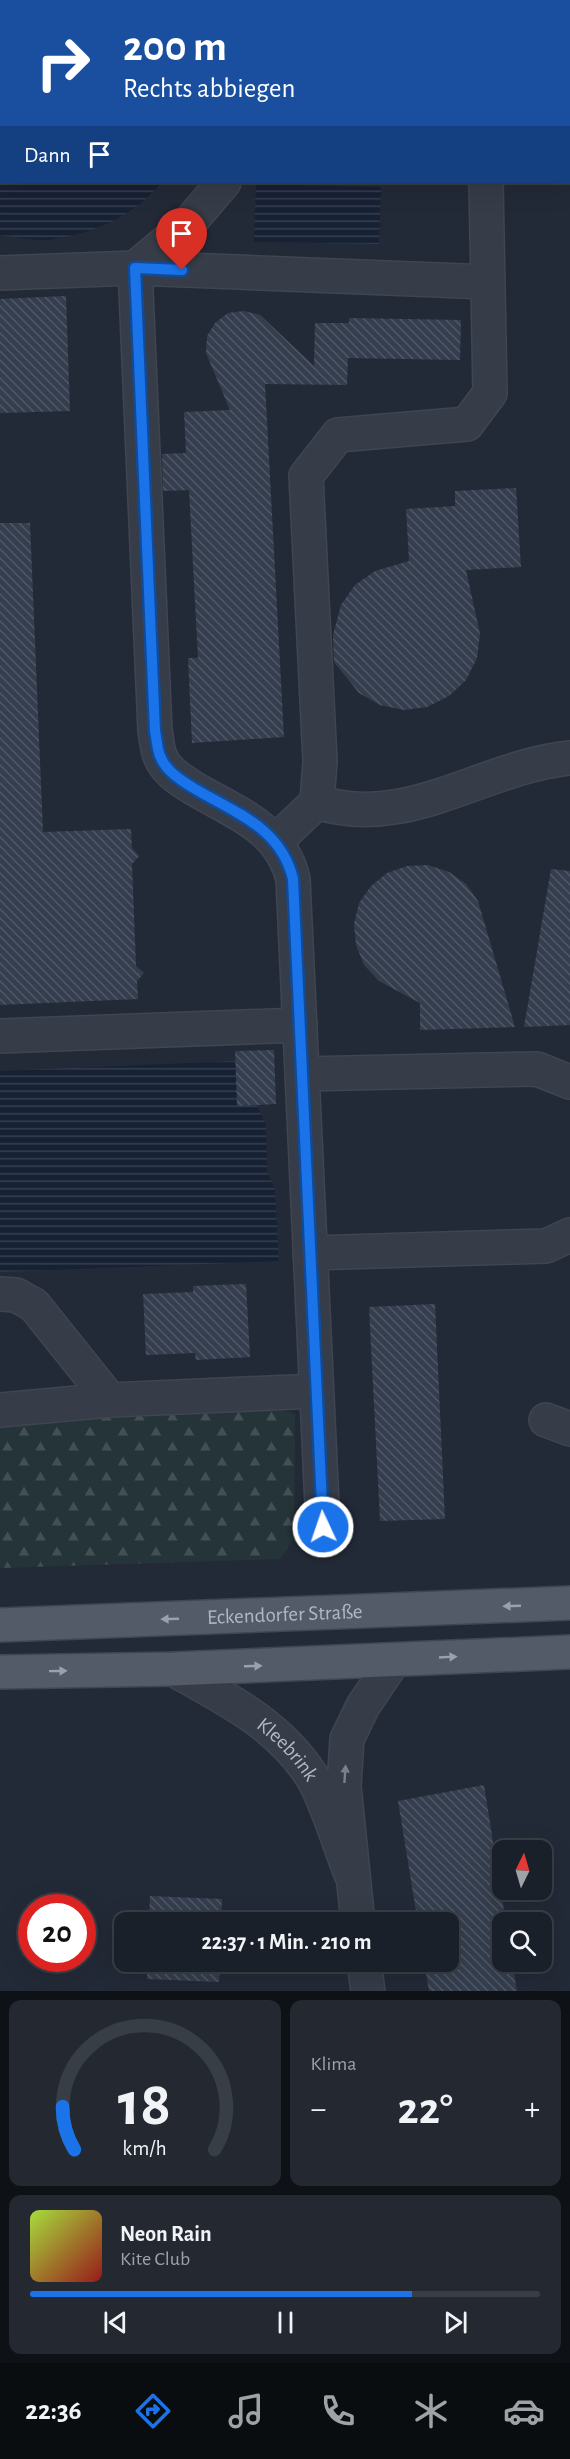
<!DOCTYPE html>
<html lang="de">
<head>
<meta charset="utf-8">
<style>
  body { margin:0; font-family:"Alegreya Sans",sans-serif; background:#232831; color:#f1f3f6; height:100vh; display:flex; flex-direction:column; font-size:22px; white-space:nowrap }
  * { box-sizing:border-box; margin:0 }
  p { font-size:20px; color:#9fa3a8 }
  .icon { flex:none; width:33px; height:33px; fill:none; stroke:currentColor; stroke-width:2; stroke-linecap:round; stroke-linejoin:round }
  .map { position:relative; height:1991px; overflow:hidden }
  .panel { display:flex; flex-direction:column; gap:9px; padding:9px; background:#0e1217; flex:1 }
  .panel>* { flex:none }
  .hud { position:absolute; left:0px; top:0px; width:570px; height:183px; box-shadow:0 6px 24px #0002,0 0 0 2px #383e46; background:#1a4fa0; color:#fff; overflow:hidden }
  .needle { width:39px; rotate:5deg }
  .fabs { position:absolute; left:492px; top:1840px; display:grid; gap:12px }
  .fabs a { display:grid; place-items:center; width:60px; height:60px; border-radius:12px; background:#1a2029; box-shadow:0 6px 24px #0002,0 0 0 2px #383e46; font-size:30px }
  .speed { position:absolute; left:18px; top:1894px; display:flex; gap:12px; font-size:30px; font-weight:700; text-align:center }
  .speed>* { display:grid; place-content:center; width:78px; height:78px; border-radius:50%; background:#1a2029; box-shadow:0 6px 24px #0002,0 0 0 2px #383e46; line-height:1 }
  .speed .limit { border:9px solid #d22; background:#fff; color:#111 }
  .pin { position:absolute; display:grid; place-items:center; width:51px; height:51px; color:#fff; margin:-62px -26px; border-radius:50% 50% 50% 0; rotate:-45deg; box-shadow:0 0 6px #0007 }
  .pin .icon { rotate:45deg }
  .me { position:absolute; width:66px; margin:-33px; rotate:357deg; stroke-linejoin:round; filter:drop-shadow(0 0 4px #0008) }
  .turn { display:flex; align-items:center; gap:21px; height:126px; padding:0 24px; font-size:27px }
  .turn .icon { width:78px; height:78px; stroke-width:2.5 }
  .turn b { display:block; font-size:42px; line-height:51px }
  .then { display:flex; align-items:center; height:57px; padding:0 24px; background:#0003; gap:12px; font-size:22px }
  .big { font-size:45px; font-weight:600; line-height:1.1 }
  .panel .tile { flex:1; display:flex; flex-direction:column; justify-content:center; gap:9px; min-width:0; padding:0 21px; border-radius:12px; background:#232831 }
  .panel .dial { align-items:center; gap:0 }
  .dial svg { height:156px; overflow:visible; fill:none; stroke:#383e46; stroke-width:7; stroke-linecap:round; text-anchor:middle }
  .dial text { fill:#f1f3f6; stroke:none }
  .song { display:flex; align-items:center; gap:18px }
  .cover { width:72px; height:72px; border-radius:9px; background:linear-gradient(135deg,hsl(80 70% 55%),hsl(0 70% 35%)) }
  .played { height:6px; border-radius:3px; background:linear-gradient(90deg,#1a73e8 75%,#383e46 75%) }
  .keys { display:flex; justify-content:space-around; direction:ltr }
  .heat { display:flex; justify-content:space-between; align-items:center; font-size:33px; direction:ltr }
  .panel .tiles { flex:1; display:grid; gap:9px; grid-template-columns:1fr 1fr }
  .tile:last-child { grid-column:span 2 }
  .trip { position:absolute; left:114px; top:1912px; width:345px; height:60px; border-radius:12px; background:#1a2029; box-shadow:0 6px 24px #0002,0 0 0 2px #383e46; font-weight:600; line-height:60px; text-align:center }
  .tab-bar { display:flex; height:96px; justify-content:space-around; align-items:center; background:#0a0d10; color:#9fa3a8 }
  .tab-bar .icon { width:42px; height:42px }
  .tab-bar .selected { color:#1a73e8 }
  .tab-bar b { font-size:27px; color:#f1f3f6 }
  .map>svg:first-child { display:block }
  .forest { fill:url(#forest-firs) }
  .water { fill:url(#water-rules) }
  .building { fill:url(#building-back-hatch) }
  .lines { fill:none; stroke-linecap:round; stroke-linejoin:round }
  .minor-casing { stroke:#3f4551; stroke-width:36 }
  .major-casing { stroke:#3f4551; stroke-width:36 }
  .minor { stroke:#363c48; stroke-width:33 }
  .major { stroke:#545b68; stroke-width:33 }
  .oneway { fill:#9aa0ad }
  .oneway2 { fill:#7a808c }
  .route-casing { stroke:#114b97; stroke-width:15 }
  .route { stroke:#1a73e8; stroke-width:10 }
  .labels { text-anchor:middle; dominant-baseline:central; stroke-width:6; stroke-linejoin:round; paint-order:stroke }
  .street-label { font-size:21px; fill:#b1b7c4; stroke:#1b212c }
</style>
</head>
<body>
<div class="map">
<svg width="570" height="1991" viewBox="0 0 570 1991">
  <defs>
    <pattern id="forest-firs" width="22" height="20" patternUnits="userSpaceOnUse" patternTransform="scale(1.5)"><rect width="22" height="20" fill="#253438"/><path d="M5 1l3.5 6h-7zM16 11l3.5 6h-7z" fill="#424f53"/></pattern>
    <pattern id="water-rules" width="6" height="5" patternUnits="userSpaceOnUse" patternTransform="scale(1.5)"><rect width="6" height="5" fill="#172134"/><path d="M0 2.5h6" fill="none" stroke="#363f50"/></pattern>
    <pattern id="building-back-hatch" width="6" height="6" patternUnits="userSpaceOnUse" patternTransform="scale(1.5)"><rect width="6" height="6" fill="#353e4e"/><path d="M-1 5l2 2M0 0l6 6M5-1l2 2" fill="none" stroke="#505866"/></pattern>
  </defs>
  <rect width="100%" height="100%" fill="#232a37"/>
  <polygon class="forest" points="264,1405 295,1414 294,1538 280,1559 0,1568 0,1421"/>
  <g class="water">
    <path d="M0,0h189l-187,2v180h160c-29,35 -71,53 -116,58 -14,1 -32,-3 -46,-5z"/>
    <polygon points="256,184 381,187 379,244 254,242"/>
    <polygon points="236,1061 266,1125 267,1170 275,1190 279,1261 0,1272 0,1071"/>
  </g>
  <g class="building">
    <polygon points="66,296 70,411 0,413 0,299"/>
    <polygon points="244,311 260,315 314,366 315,323 349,323 349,318 461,320 460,360 348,358 347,385 265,384 284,737 192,743 188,658 198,658 189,490 163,491 162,454 186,453 184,412 230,410 206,353 207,336 215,323 228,313"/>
    <polygon points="516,488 521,567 466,570 480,634 477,658 466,680 449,696 427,707 404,710 380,705 359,693 334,662 333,635 341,605 355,585 375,571 409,561 406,509 455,506 455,491"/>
    <polygon points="0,523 30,523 43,832 131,829 132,848 139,856 132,864 136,966 144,973 137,981 138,999 0,1005"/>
    <polygon points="428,865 449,872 466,884 478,901 515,1027 420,1030 420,1003 379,981 364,965 356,945 354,924 359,903 371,886 387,873 407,866"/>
    <polygon points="551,869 570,871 570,1025 524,1027"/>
    <polygon points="274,1050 276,1104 237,1106 235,1051"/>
    <polygon points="246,1284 250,1357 196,1360 195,1353 146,1355 143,1294 193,1292 193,1286"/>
    <polygon points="435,1304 445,1519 380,1521 369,1307"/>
    <polygon points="484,1785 506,1923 502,1923 502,1962 512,1962 517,1991 429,1991 424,1962 448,1962 448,1923 418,1923 398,1801"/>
    <polygon points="150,1896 222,1899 221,1923 149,1923"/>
    <polygon points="147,1962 220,1962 219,1982 147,1979"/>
  </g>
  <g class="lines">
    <g class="minor-casing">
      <g id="minor">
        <polyline points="227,0 227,2"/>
        <polyline points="482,0 482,2"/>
        <polyline points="568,145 570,145"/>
        <path d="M224,182l-35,41 -54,45 20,463c2,9 2,20 6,27 6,14 21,23 34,31 41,24 86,39 98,90l30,648"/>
        <polyline points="0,273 135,268 488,282"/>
        <polyline points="317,802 320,761 306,476 338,435 467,424 490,393 486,182"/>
        <path d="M276,841l41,-39c91,29 164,-35 253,-44"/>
        <polyline points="0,1036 300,1025"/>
        <polyline points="302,1074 537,1069 570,1082"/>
        <polyline points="310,1253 546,1246 570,1235"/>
        <polyline points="0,1294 16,1295 34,1305 110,1400 316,1391"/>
        <polyline points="0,1410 110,1400"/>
        <polyline points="546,1420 570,1429"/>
        <path id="s1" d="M173,1669c52,29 105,55 138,106 15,23 29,72 40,99"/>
        <polyline points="358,1923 344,1786 347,1739 363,1706 394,1660"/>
        <polyline points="364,1962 368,1991"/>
      </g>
    </g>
    <g class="major-casing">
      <g id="major">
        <path id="s2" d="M0,1625l570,-22"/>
        <polyline points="0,1672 173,1669 570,1652"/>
      </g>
    </g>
    <use href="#minor" class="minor"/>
    <use href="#major" class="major"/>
  </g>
  <defs><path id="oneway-solid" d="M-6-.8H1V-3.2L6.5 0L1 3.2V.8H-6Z" transform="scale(1.5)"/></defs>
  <g class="oneway">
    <use href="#oneway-solid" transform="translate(512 1606) rotate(178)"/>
    <use href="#oneway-solid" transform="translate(170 1619) rotate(178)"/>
    <use href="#oneway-solid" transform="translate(448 1657) rotate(-3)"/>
    <use href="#oneway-solid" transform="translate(253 1666) rotate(-2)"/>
    <use href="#oneway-solid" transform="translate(58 1671) rotate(-1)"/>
  </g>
  <use class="oneway2" href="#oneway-solid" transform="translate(345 1774) rotate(-86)"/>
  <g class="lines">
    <g class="route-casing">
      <path id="route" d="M182,270l-47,-2 20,463c2,9 2,20 6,27 6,14 21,23 34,31 41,24 86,39 98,90l30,648"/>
    </g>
    <use href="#route" class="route"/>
  </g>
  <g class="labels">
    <g class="street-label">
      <text stroke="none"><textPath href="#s2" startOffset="285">Eckendorfer Straße</textPath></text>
      <text stroke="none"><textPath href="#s1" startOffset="141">Kleebrink</textPath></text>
    </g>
  </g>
</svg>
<div class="fabs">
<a><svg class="needle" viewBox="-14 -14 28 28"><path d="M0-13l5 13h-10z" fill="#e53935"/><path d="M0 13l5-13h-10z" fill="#9fa3a8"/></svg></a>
<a><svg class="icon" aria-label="search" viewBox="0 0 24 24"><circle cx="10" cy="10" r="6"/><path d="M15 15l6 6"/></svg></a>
</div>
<div class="speed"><div class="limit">20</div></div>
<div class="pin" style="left:182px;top:270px;background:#d93025"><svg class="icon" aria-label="arrive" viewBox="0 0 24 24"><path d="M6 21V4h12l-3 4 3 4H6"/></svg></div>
<svg class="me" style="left:323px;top:1527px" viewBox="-20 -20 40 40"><circle r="17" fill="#1a73e8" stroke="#fff" stroke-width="3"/><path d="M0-11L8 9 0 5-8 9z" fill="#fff"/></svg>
<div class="trip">22:37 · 1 Min. · 210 m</div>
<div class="hud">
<div class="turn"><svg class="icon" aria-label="right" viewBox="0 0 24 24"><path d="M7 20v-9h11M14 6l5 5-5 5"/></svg><div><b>200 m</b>Rechts abbiegen</div></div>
<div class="then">Dann<svg class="icon" aria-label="arrive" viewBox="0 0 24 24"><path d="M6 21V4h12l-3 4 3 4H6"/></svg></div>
</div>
</div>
<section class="panel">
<div class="tiles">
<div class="tile dial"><svg viewBox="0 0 100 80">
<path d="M14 69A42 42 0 1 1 86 69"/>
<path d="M14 69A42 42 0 0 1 8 47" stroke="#1a73e8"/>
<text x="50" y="56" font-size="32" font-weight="700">18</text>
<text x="50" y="72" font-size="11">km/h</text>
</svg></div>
<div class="tile"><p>Klima</p>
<div class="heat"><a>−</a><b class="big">22°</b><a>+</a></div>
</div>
<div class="tile">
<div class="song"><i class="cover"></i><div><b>Neon Rain</b><p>Kite Club</p></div></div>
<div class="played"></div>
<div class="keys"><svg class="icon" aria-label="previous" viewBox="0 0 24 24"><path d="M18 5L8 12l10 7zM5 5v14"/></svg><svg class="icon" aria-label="pause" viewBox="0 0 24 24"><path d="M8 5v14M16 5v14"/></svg><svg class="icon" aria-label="next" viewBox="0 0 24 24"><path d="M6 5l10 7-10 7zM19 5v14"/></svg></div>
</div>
</div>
</section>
<nav class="tab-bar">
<b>22:36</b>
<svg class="icon selected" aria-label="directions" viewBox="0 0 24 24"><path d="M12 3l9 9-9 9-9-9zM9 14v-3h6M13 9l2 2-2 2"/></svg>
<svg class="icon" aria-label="music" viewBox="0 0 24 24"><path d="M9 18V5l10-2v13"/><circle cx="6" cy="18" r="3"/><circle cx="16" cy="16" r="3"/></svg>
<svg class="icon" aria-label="phone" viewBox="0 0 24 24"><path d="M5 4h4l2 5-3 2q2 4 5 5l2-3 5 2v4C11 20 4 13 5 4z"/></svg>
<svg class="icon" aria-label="climate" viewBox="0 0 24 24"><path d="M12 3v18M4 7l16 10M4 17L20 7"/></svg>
<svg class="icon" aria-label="car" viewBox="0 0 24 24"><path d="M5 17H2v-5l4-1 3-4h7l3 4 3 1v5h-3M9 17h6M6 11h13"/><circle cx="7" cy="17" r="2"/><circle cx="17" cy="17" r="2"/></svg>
</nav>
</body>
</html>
